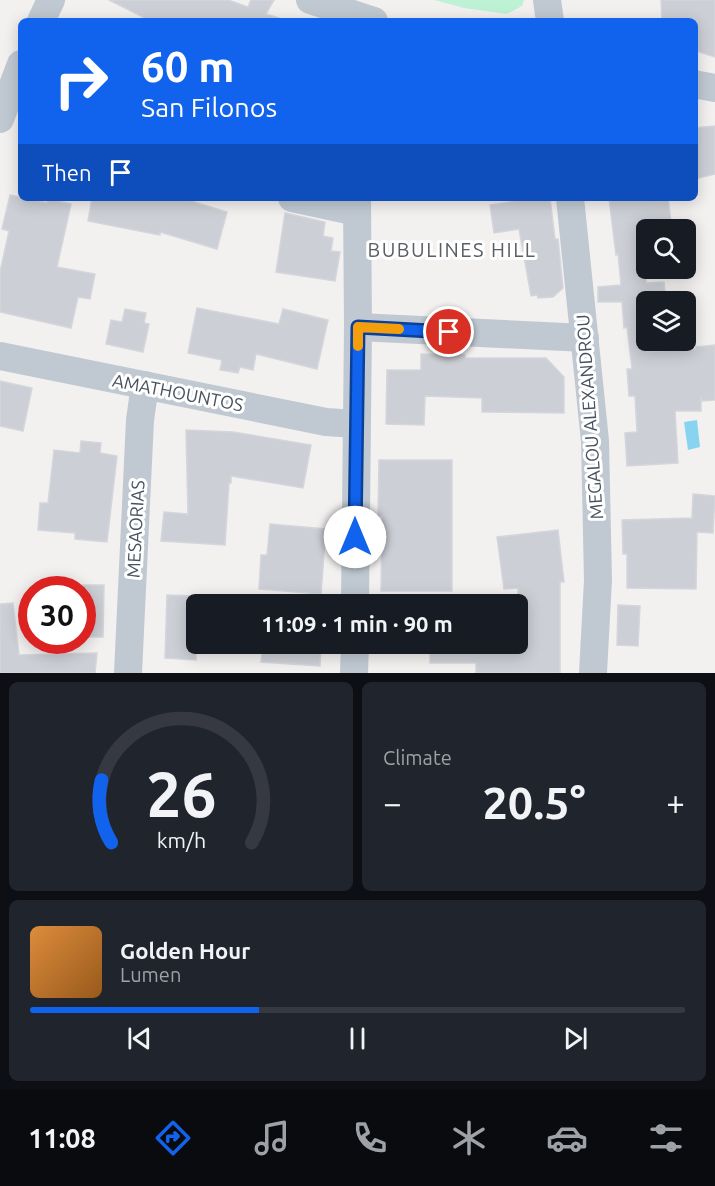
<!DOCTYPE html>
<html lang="en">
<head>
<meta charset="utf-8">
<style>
  body { margin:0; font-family:Ubuntu,sans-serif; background:#20242c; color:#f1f3f6; height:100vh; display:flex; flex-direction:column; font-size:22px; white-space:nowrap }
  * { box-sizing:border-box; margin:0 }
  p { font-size:20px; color:#9ea1a6 }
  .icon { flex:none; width:33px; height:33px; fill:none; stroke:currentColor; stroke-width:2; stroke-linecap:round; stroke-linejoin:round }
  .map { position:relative; height:673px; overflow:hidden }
  .drawer { display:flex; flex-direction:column; gap:9px; padding:9px; background:#0d0f14; flex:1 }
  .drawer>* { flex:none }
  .banner { position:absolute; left:18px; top:18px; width:680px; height:183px; border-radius:9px; box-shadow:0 3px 15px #0003; background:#1162ec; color:#fff; overflow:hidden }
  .fabs { position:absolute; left:636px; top:219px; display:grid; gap:12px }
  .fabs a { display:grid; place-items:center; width:60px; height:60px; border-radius:9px; background:#171b24; box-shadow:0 3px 15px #0003; font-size:30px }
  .speed { position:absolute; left:18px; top:576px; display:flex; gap:12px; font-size:30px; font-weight:700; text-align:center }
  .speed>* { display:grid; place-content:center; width:78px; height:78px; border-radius:50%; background:#171b24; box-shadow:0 3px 15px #0003; line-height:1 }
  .speed .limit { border:9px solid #d22; background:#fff; color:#111 }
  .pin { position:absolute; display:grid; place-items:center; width:51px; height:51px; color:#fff; margin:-26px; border:3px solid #fff; border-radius:50%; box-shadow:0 2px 6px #0007 }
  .me { position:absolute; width:66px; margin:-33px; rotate:0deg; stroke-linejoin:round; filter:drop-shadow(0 0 4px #0008) }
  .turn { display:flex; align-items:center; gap:21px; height:126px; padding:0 24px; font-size:27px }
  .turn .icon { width:78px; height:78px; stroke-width:2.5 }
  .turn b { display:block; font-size:42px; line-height:51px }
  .then { display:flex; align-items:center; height:57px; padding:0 24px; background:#0003; gap:12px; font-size:22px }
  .big { font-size:45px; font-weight:600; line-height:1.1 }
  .drawer .card { flex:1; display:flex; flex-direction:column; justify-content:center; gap:9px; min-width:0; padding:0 21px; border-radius:9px; background:#20242c }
  .drawer .dial { align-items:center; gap:0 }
  .dial svg { height:156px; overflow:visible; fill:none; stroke:#363941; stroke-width:7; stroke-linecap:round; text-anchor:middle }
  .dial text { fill:#f1f3f6; stroke:none }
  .song { display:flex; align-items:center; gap:18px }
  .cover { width:72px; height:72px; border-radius:9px; background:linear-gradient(135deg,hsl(30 70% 55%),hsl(30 70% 35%)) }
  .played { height:6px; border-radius:3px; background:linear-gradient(90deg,#1162ec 35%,#363941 35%) }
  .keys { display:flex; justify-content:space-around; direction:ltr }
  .heat { display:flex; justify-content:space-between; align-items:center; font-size:33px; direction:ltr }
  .drawer .tiles { flex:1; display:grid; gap:9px; grid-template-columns:1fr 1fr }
  .card:last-child { grid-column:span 2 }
  .trip { position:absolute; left:186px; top:594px; width:342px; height:60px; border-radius:9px; background:#171b24; box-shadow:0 3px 15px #0003; font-weight:600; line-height:60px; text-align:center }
  .menu { display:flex; height:96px; justify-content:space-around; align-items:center; background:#090b0e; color:#9ea1a6 }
  .menu .icon { width:42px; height:42px }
  .menu .active { color:#1162ec }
  .menu b { font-size:27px; color:#f1f3f6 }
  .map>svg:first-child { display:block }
  .green { fill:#bdf2d5 }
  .water { fill:#88d4f0 }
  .building { fill:#cccfd5; stroke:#d4d6dc; stroke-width:1.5 }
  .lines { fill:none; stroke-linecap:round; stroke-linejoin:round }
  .street { stroke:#c0c9d2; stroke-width:28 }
  .route-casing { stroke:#0b4099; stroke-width:15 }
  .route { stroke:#1162ec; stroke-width:10 }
  .slow { stroke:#f59e0b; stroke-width:10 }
  .labels { text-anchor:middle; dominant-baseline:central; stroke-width:6; stroke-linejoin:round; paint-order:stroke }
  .street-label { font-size:18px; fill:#47525f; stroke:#fff }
  .neighbourhood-label { font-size:20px; letter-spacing:1.5px; fill:#5c6065; stroke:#fff }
</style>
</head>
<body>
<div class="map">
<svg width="715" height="673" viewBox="0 0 715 673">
  <rect width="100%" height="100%" fill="#f3f0f0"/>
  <polygon class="green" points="434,0 524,0 522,6 507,14 464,8"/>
  <polygon class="water" points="697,420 700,447 688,450 684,422"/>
  <g class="building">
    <polygon points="109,0 228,0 248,7 251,0 274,0 266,14 279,18 279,21 151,21"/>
    <polygon points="661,0 715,0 715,57 696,51 694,21 662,21"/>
    <polygon points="715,126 715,174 694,179 694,128"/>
    <polygon points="10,195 47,203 48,199 71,204 57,267 95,274 90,299 78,297 71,328 0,312 0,272 9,231 2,229"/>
    <polygon points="92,198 181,198 227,212 217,249 160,232 160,235 88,221"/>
    <polygon points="537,198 550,198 555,239 558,239 563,288 553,297 538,298 537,295 531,296 519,229 494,233 490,205"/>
    <polygon points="609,198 668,198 672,230 646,230 646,283 664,282 666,302 646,302 646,352 696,349 696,347 715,345 715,400 702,401 701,398 701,411 675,411 678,463 627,466 625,433 637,432 635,396 629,396 627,369 632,369 627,327 624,328 622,302 598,302 598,287 621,285 618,254 616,255"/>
    <polygon points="285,213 325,222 323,236 333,238 331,251 340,252 335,281 276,272"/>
    <polygon points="197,308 279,324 283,309 328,320 317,369 256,354 253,370 240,367 238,373 220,370 222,360 188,353"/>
    <polygon points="125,309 146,313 144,323 149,324 143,352 106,344 111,320 122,322"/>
    <polygon points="421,354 465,355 465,358 546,358 564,377 564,413 482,412 482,398 425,396 424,425 386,424 387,370 421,370"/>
    <polygon points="0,381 32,388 23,431 0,426"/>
    <polygon points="186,430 233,432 311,445 303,488 231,476 231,483 229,483 225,545 161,541 164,512 188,514"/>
    <polygon points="81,441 101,443 100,453 117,456 107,542 75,539 75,533 38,530 40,503 48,503 54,450 80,453"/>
    <polygon points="379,460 452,460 452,591 381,591 382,516 378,516"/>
    <polygon points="693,494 715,496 713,533 697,532 696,589 627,588 627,554 623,554 622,520 692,518"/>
    <polygon points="270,524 326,529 321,594 259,589 261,555 267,555"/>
    <polygon points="558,530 564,582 560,582 560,673 476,673 476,663 430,663 430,644 518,644 518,588 504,589 497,537"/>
    <polygon points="82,585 104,585 103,637 82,637"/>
    <polygon points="167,595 196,596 196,660 165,658"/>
    <polygon points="13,603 19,655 97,653 95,673 0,673 0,604"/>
    <polygon points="618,605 640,606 638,646 617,645"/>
    <polygon points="263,644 321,645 320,666 261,662"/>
  </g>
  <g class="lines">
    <g class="street">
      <polyline points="310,0 374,21"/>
      <polyline points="547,0 550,21"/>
      <polyline points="41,21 51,0"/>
      <polyline points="694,84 715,88"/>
      <polyline points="0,119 21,64"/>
      <polyline points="292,198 357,212"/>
      <polyline points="570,198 595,441 598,580 593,673"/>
      <polyline points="358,327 585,338"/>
      <polyline points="0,356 326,422 356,424"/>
      <polyline points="355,604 358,327 357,198"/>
      <polyline points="128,673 140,420 145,385"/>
      <polyline points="354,673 355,644"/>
    </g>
  </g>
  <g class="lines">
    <g class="route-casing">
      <polyline id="route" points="355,537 358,327 449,332"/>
    </g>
    <use href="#route" class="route"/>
    <polyline class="slow" points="358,346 358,327 399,329"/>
  </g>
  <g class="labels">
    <g class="street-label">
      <text transform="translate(178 392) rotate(11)">AMATHOUNTOS</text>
      <text transform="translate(589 417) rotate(-94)">MEGALOU ALEXANDROU</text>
      <text transform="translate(135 529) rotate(-87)">MESAORIAS</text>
    </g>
    <g class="neighbourhood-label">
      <text x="452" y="249">BUBULINES HILL</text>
    </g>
  </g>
</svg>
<div class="fabs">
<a><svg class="icon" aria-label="search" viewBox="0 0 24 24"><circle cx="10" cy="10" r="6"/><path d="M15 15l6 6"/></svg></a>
<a><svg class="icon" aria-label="layers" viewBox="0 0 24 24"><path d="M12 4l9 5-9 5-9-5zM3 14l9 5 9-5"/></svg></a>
</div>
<div class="speed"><div class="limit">30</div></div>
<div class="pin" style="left:449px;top:332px;background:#d93025"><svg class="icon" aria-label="arrive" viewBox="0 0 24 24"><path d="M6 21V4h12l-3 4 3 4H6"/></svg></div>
<svg class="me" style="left:355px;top:537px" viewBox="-20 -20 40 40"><circle r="19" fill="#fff"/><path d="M0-13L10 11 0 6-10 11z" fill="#1162ec"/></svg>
<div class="trip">11:09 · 1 min · 90 m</div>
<div class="banner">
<div class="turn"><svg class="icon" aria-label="right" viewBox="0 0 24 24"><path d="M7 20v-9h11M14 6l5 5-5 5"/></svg><div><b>60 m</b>San Filonos</div></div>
<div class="then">Then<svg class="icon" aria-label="arrive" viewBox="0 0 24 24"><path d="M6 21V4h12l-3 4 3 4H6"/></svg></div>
</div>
</div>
<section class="drawer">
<div class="tiles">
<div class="card dial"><svg viewBox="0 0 100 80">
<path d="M14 69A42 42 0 1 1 86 69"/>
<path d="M14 69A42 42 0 0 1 9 37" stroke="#1162ec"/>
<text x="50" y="56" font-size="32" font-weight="700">26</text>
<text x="50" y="72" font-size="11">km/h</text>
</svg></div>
<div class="card"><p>Climate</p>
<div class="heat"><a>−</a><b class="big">20.5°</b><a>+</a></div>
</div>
<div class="card">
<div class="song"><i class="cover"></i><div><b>Golden Hour</b><p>Lumen</p></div></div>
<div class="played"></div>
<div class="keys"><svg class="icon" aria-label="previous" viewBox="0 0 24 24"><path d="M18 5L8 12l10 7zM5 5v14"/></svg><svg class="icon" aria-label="pause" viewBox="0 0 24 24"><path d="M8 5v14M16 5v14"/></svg><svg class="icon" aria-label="next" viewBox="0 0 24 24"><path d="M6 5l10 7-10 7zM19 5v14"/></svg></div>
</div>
</div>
</section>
<nav class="menu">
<b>11:08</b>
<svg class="icon active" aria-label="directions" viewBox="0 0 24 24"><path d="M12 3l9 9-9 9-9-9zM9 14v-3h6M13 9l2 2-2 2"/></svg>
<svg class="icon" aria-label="music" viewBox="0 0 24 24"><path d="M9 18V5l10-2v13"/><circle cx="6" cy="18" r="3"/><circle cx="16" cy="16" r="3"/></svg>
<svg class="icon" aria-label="phone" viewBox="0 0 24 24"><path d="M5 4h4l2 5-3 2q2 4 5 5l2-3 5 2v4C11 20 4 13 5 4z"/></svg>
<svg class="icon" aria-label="climate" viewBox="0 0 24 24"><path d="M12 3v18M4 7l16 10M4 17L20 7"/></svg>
<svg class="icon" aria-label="car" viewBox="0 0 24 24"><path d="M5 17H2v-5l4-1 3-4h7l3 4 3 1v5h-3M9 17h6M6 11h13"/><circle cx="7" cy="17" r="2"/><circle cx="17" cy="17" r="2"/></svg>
<svg class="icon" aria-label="filters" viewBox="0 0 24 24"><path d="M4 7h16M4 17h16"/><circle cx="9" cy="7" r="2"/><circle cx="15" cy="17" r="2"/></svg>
</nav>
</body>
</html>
